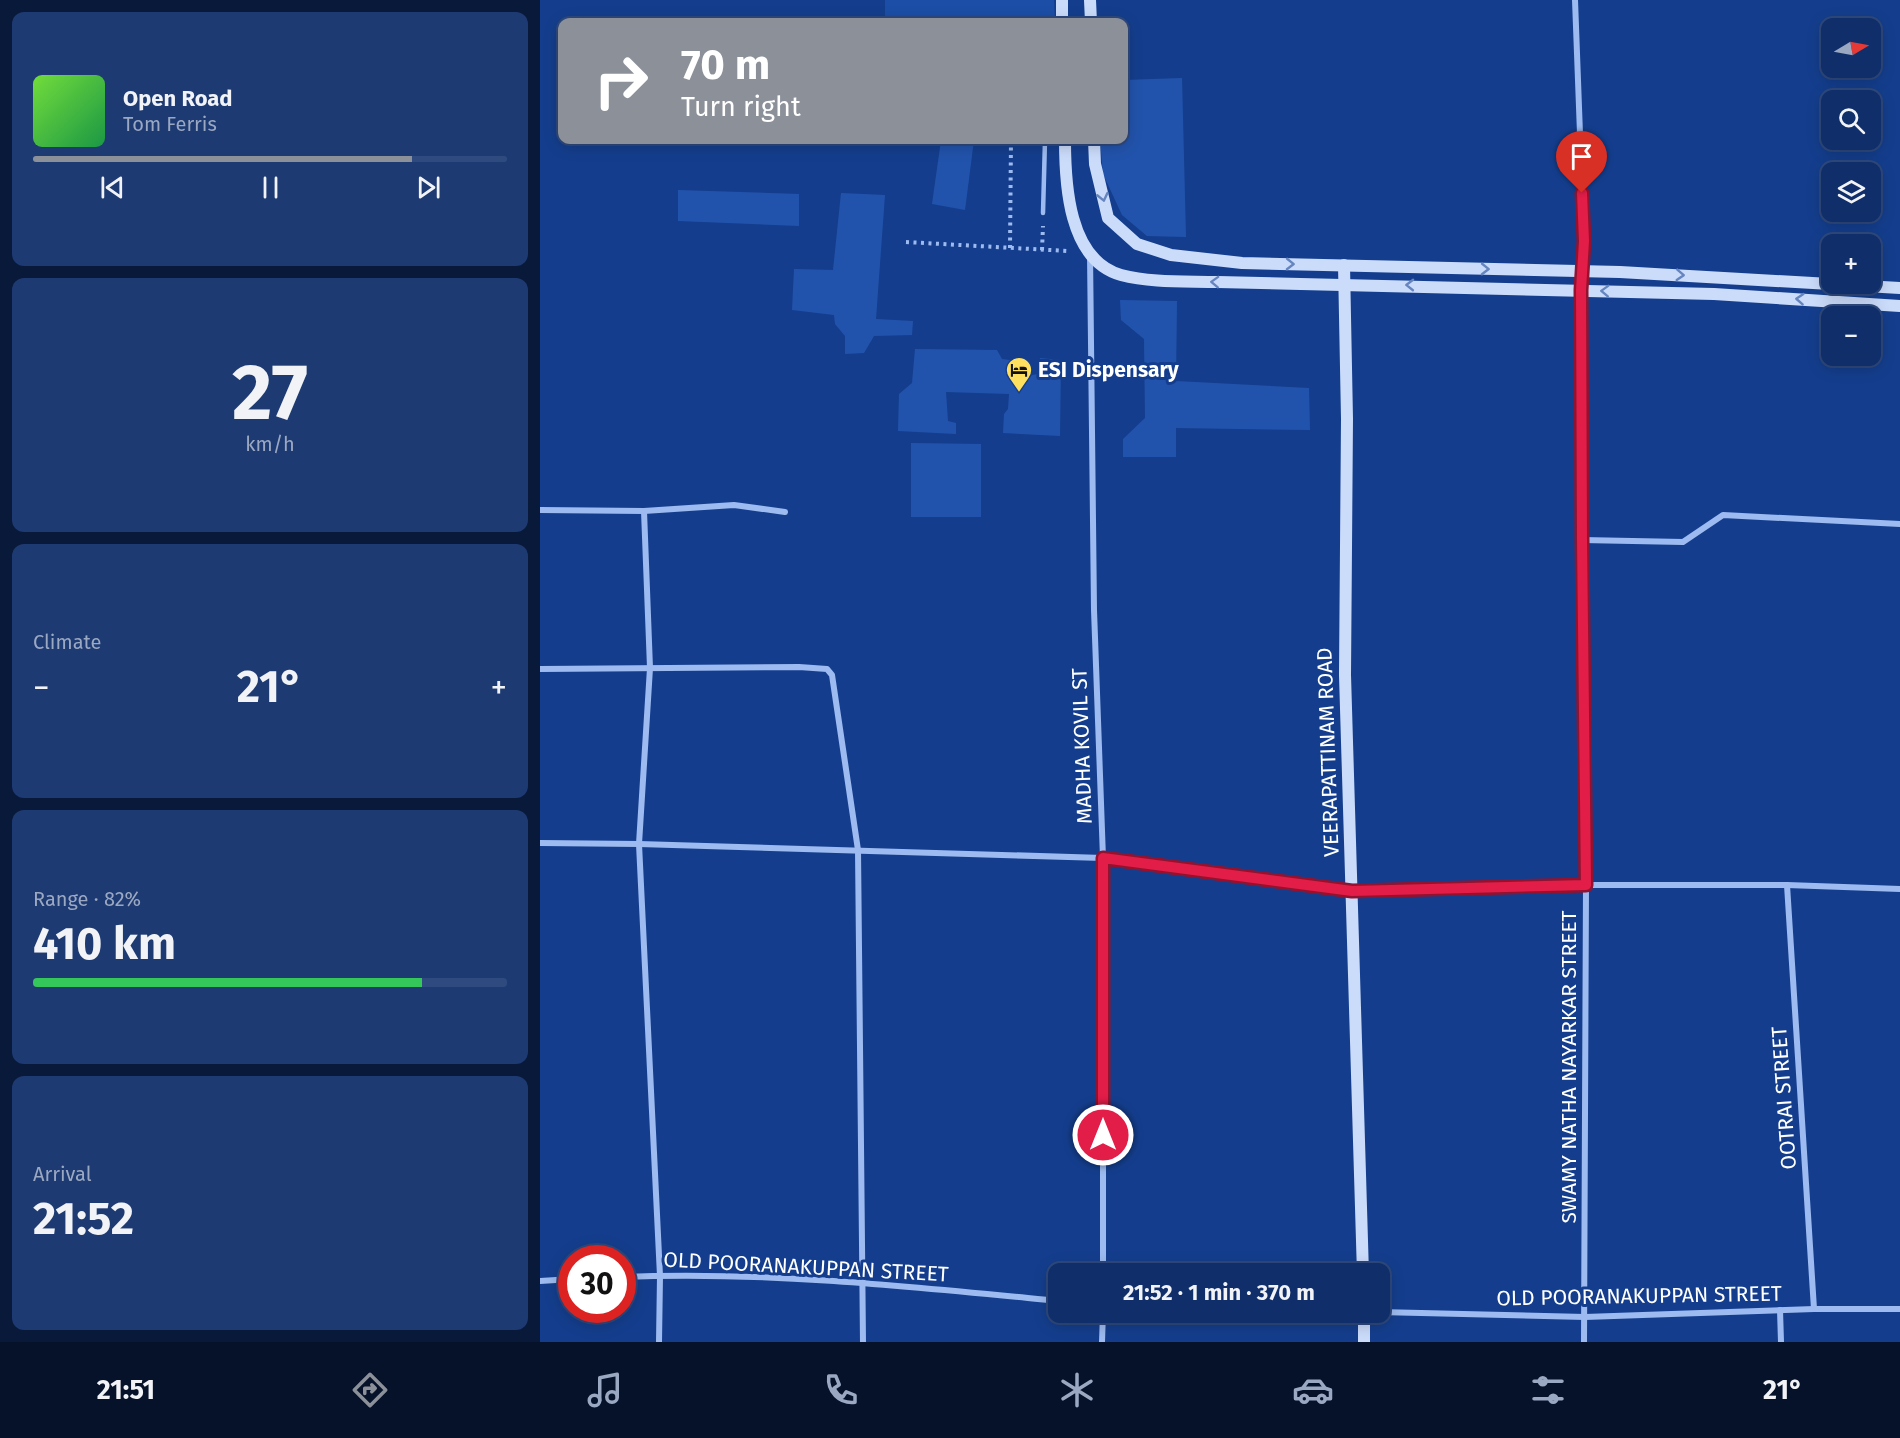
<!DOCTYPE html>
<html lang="en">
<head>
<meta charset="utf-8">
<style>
  body { margin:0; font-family:"Fira Sans",sans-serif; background:#1d3a72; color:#f1f3f6; height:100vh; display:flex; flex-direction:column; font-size:22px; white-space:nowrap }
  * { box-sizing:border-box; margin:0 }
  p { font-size:20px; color:#9ba8c1 }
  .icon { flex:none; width:33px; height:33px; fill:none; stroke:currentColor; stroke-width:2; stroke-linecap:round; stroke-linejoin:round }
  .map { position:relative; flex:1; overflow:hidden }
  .sheet { display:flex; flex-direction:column; gap:12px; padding:12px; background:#08193a; width:540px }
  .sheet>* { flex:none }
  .guide { position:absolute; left:18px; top:18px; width:570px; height:126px; border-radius:12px; box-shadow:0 3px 15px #0003,0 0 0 2px #2f4a7e; background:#8c9099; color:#fff; overflow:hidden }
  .needle { width:39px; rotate:80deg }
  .tools { position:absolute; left:1281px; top:18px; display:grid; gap:12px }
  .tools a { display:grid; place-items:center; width:60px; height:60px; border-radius:12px; background:#0f2e6a; box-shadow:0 3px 15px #0003,0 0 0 2px #2f4a7e; font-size:30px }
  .speed { position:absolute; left:18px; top:1245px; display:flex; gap:12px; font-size:30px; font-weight:700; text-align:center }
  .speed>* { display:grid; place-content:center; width:78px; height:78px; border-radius:50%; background:#0f2e6a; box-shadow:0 3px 15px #0003,0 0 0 2px #2f4a7e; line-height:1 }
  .speed .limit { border:9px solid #d22; background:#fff; color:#111 }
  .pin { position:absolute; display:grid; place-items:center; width:51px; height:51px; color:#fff; margin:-62px -26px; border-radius:50% 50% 50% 0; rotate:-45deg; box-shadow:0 0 6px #0007 }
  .pin .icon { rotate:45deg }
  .me { position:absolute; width:66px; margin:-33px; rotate:0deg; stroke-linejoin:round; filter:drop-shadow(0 0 4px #0008) }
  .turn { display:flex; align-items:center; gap:21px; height:126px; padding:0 24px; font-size:27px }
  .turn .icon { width:78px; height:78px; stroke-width:2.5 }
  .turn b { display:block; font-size:42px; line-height:51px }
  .big { font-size:45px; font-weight:700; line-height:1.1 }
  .sheet .card { flex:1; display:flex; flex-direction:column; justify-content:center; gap:9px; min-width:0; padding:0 21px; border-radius:12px; background:#1d3a72 }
  .sheet .dial { align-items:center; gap:0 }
  .dial b { font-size:78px; line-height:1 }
  .song { display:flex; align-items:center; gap:18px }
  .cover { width:72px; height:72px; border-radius:9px; background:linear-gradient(135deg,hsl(100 70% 55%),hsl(140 70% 35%)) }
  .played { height:6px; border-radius:3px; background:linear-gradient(90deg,#8c9099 80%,#2f4a7e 80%) }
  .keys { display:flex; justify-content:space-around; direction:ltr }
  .heat { display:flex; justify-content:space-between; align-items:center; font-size:33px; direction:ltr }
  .charge { height:9px; border-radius:4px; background:linear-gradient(90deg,#34c759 82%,#2f4a7e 0) }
  .trip { position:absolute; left:508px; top:1263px; width:342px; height:60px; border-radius:12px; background:#0f2e6a; box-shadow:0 3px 15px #0003,0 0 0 2px #2f4a7e; font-weight:700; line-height:60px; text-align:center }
  .tab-bar { display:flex; height:96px; justify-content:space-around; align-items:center; background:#06122a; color:#9ba8c1 }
  .tab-bar .icon { width:42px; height:42px }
  .tab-bar .active { color:#8c9099 }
  .tab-bar b { font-size:27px; color:#f1f3f6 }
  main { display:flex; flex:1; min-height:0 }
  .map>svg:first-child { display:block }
  .green { fill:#1c4ea7 }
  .building { fill:#2253ac }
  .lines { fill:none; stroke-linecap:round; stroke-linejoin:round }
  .path { stroke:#9dbbf0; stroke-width:4; stroke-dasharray:3 4.5; stroke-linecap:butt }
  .lane { stroke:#9dbbf0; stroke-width:4.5 }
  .street { stroke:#9dbbf0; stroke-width:6 }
  .secondary { stroke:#cbdcfb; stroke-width:12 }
  .oneway { stroke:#6685be }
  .route-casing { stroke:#92132f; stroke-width:15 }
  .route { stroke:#e11d48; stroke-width:10 }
  .labels { text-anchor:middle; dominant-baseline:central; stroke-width:6; stroke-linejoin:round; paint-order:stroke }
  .poi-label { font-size:21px; font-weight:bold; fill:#fff; stroke:#143e8d; text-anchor:start }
  .street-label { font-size:21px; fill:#fff; stroke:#143e8d }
</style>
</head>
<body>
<main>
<section class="sheet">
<div class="card">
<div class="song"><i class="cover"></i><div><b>Open Road</b><p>Tom Ferris</p></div></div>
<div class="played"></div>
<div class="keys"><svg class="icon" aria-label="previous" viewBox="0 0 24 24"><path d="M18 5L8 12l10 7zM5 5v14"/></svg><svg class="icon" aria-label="pause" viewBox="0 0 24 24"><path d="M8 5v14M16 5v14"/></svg><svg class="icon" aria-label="next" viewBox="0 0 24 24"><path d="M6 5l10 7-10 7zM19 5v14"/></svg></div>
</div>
<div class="card dial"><b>27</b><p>km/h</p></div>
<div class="card"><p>Climate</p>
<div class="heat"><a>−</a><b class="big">21°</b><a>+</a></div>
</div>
<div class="card"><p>Range · 82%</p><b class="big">410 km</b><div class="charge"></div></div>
<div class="card"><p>Arrival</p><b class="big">21:52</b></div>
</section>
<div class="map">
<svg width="1360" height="1342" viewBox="0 0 1360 1342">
  <rect width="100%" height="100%" fill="#143e8d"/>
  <polygon class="green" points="345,0 514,0 515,22 345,22"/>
  <g class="building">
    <polygon points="642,78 646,237 607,236 582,215 563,174 560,140 584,140 584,80"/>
    <polygon points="401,140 434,140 425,210 392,204"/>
    <polygon points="138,190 259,194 259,226 138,221"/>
    <polygon points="301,193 345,195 336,319 373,321 372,335 334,336 324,353 305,354 305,336 295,324 294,315 252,310 254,269 293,270"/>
    <polygon points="580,300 637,301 636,381 769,388 770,430 636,428 636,457 583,457 583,439 605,418 604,339 581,320"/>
    <polygon points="375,349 457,350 462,359 478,361 479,378 497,374 500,358 521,360 520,436 463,433 464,414 468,409 469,394 406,392 408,421 416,423 416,434 358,431 359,394 372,383"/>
    <polygon points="371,443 441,444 441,517 371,517"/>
  </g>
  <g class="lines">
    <g class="path">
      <polyline points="366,242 528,251"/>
      <polyline points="470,248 471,140"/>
      <polyline points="502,250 503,226"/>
    </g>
    <polyline class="lane" points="503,213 505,140"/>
    <g class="street">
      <polyline points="1035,0 1044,241 1041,290 1042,540 1046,885 1044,1342"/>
      <polyline points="550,254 554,610 563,858 563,1274"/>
      <polyline points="0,510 104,511 194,505 245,512"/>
      <polyline points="104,511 110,668 99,844 120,1276 119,1342"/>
      <polyline points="1042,540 1143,542 1183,515 1360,524"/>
      <polyline points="0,669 259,667 287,669 292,675 318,850 323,1342"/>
      <polyline points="0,843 99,844 563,858 812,891 1046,885 1247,885 1360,889"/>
      <polyline points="1247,885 1274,1309"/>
      <path d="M82,1277c146,-6 293,10 437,24"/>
      <polyline points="0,1281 32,1279"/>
      <polyline points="1240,1310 1241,1342"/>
      <polyline points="839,1312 1045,1317 1274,1309 1360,1309"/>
      <polyline points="562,1342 563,1312"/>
    </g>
    <g class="secondary">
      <polyline points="522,0 522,22"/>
      <polyline points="550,0 551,22"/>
      <path d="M525,140c0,43 3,120 56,135 30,8 65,6 97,7l496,12 186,12"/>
      <polyline points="554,140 555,164 568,218 597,244 631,255 702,263 1080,272 1360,288"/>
      <polyline points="804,265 807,419 805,675 823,1274"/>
      <polyline points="824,1312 824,1342"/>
    </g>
  </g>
  <defs><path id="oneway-chevron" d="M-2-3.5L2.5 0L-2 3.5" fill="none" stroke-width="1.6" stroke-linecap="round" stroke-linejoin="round" transform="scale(1.5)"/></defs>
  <g class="oneway">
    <use href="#oneway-chevron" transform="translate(563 197) rotate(77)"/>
    <use href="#oneway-chevron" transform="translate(750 264) rotate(1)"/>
    <use href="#oneway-chevron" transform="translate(945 269) rotate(1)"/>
    <use href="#oneway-chevron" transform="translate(1140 275) rotate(3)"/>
    <use href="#oneway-chevron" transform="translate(675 282) rotate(-178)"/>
    <use href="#oneway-chevron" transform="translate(870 285) rotate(-179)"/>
    <use href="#oneway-chevron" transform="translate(1065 291) rotate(-178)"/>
    <use href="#oneway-chevron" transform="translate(1260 299) rotate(-176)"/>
  </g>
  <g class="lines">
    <g class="route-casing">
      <polyline id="route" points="563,1135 563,858 812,891 1046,885 1042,540 1041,290 1044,241 1042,193"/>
    </g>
    <use href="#route" class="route"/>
  </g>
  <defs>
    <g id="hotel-pin" transform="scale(1.35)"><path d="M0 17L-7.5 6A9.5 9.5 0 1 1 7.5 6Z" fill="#ffdf5d" stroke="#143e8d"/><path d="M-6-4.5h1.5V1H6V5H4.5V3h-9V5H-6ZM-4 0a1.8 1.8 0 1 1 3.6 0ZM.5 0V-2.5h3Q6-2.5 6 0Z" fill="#111"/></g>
  </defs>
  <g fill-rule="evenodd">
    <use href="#hotel-pin" x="479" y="370"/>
  </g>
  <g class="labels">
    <g class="poi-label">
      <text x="498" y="370">ESI Dispensary</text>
    </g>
    <g class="street-label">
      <text transform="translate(542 746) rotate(-92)">MADHA KOVIL ST</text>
      <text transform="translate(788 752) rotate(-92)">VEERAPATTINAM ROAD</text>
      <text transform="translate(1029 1067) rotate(-90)">SWAMY NATHA NAYARKAR STREET</text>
      <text transform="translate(1244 1098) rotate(-94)">OOTRAI STREET</text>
      <text transform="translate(266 1267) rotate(3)">OLD POORANAKUPPAN STREET</text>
      <text transform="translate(1099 1296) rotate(-1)">OLD POORANAKUPPAN STREET</text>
    </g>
  </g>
</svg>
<div class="tools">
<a><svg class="needle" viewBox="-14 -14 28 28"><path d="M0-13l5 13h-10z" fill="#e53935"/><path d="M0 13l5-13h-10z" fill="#9ba8c1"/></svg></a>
<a><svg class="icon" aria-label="search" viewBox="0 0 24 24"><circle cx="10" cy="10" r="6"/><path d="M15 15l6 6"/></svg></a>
<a><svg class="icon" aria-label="layers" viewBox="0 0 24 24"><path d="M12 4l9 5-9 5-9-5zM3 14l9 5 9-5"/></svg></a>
<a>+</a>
<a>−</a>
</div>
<div class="speed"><div class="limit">30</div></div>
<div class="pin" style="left:1042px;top:193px;background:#d93025"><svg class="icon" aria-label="arrive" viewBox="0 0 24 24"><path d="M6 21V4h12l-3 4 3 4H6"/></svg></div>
<svg class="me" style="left:563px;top:1135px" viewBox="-20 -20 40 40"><circle r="17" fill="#e11d48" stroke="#fff" stroke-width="3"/><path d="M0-11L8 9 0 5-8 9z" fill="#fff"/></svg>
<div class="trip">21:52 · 1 min · 370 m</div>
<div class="guide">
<div class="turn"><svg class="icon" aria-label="right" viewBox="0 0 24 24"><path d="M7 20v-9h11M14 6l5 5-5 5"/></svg><div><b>70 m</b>Turn right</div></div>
</div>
</div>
</main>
<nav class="tab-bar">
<b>21:51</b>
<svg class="icon active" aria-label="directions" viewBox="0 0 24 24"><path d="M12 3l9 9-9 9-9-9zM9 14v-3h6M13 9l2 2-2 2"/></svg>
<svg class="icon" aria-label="music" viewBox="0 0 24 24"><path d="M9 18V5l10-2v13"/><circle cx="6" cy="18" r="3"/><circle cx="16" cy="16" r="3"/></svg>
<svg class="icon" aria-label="phone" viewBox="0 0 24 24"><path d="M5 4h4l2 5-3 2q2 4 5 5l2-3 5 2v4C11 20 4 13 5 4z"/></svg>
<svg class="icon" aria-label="climate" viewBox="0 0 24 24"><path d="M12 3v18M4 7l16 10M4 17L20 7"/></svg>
<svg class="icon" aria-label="car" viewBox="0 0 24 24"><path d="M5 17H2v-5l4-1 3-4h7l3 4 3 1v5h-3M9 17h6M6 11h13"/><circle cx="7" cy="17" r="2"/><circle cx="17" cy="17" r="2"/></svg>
<svg class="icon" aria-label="filters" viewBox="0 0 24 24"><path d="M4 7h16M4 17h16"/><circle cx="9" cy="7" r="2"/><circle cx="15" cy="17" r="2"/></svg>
<b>21°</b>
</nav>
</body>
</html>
